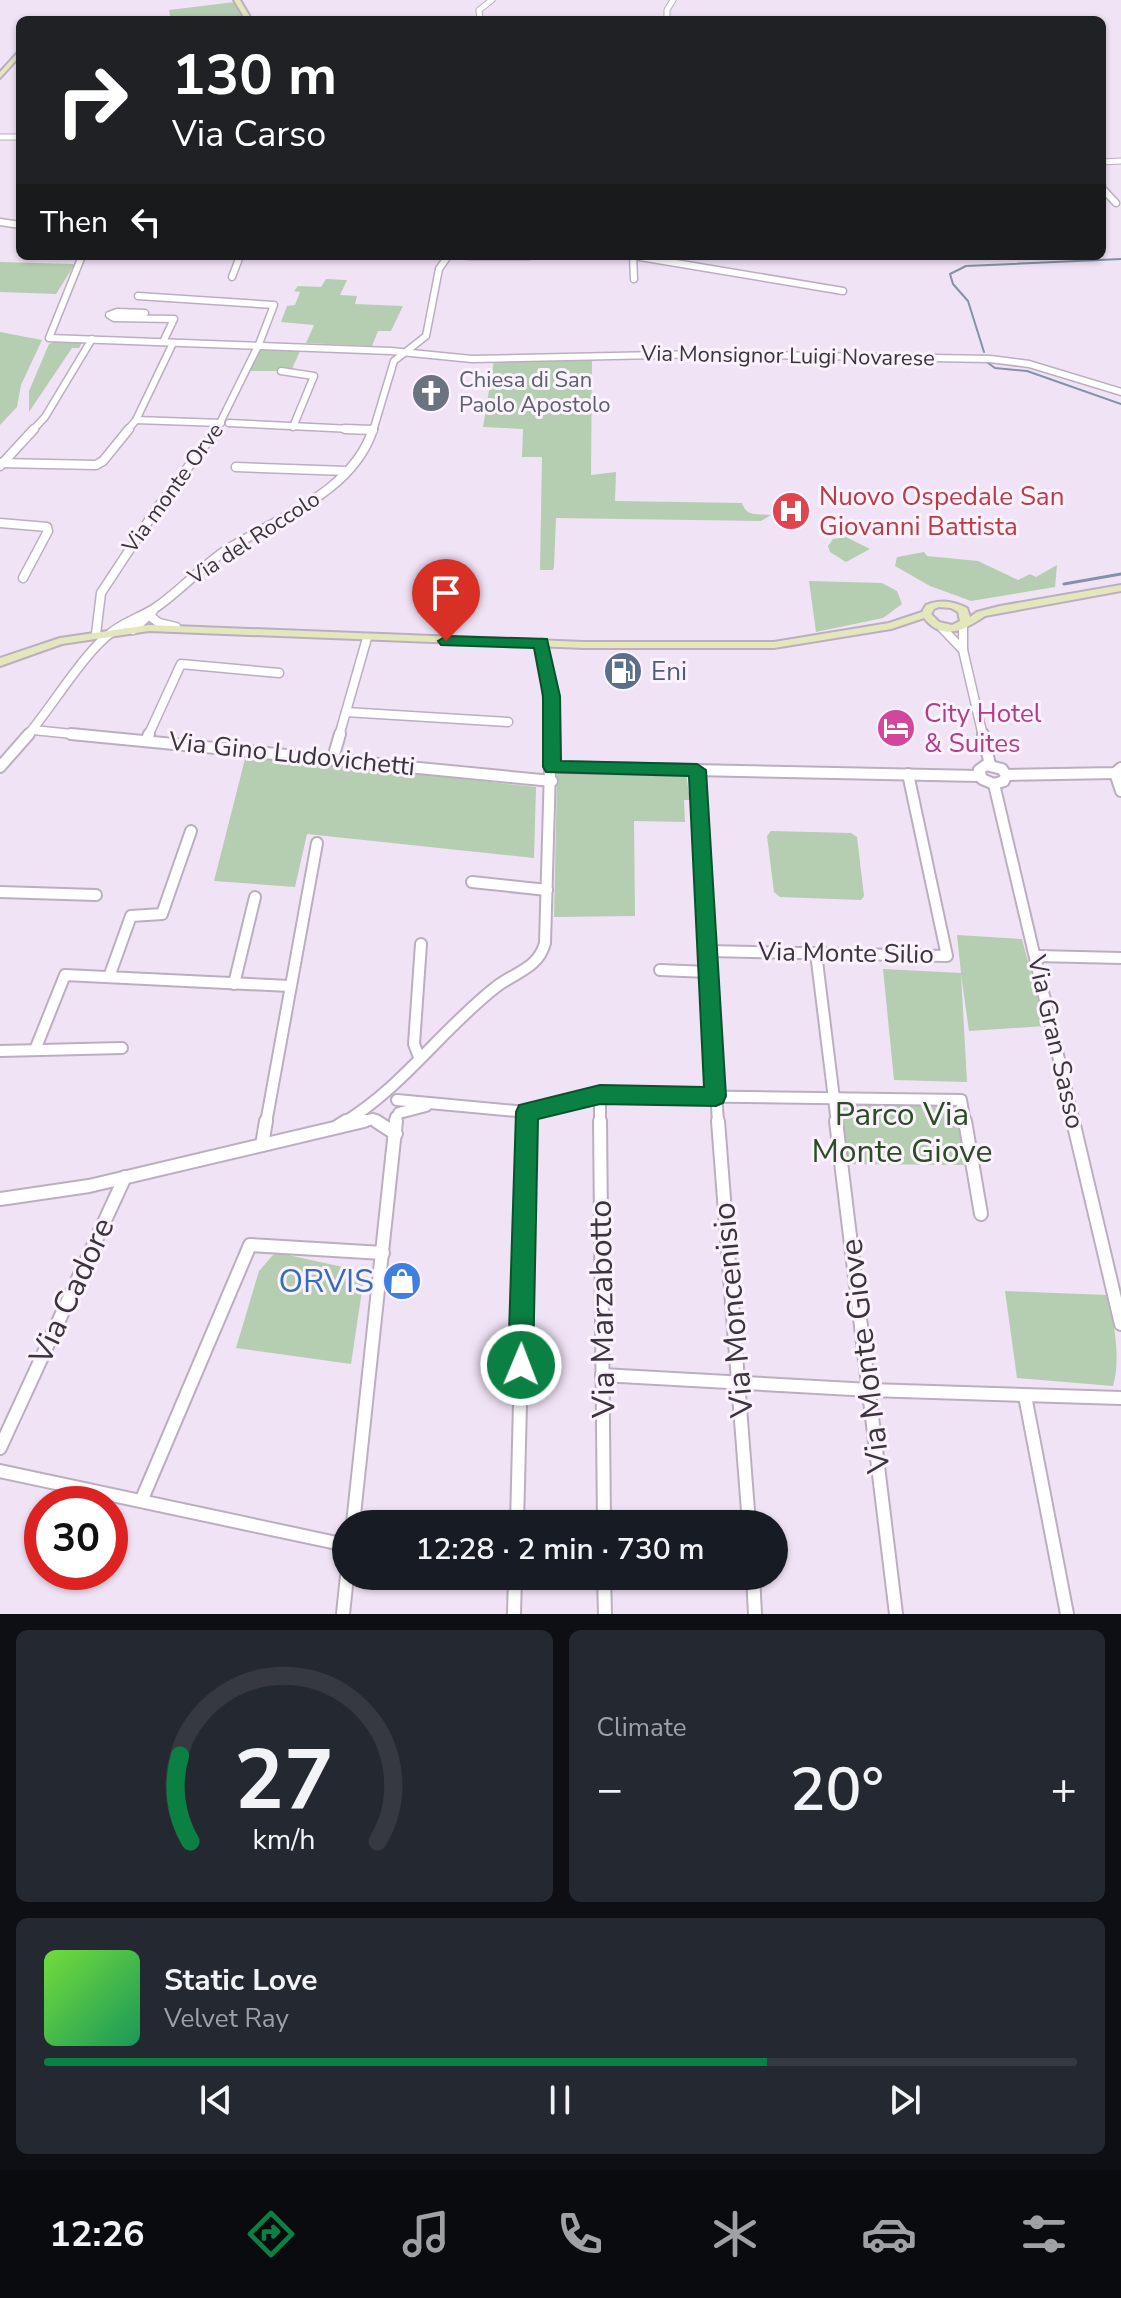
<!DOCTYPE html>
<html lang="en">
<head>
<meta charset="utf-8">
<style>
  body { margin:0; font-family:"Nunito Sans",sans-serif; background:#242831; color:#f1f3f6; height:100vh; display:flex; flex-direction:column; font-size:30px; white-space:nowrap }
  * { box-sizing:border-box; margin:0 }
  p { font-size:26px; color:#9ea1a6 }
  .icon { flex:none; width:44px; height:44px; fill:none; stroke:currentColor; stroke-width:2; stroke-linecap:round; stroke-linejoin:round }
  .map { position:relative; height:1614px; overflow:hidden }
  .details { display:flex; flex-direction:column; gap:16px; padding:16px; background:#0d0f14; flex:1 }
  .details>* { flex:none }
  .top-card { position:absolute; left:16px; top:16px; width:1090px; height:244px; border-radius:12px; box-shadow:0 2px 6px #0004; background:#202124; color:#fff; overflow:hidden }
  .speed { position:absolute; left:24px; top:1486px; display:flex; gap:16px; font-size:40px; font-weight:700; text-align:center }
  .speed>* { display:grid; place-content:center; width:104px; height:104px; border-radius:50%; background:#171b24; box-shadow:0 2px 6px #0004; line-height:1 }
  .speed .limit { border:12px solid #d22; background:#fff; color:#111 }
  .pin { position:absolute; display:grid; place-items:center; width:68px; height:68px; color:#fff; margin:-82px -34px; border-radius:50% 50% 50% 0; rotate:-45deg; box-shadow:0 0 8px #0007 }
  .pin .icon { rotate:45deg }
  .me { position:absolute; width:88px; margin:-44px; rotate:1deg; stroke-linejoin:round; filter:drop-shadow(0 0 6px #0008) }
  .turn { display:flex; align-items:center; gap:28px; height:168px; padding:0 24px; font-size:36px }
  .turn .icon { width:104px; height:104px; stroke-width:2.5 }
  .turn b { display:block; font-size:56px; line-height:68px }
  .then { display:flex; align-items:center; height:76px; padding:0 24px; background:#0003; gap:16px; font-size:30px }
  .big { font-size:60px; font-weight:600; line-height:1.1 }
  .details .card { flex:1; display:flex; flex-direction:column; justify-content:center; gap:12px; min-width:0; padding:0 28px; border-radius:12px; background:#242831 }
  .details .dial { align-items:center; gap:0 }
  .dial svg { height:208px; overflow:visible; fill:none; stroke:#363941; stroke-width:7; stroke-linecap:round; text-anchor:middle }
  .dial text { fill:#f1f3f6; stroke:none }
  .song { display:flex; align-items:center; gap:24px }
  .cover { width:96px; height:96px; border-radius:12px; background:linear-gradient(135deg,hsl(100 70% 55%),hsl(150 70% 35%)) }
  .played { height:8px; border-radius:4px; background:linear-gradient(90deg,#0b8043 70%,#363941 70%) }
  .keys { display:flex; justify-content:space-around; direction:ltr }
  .heat { display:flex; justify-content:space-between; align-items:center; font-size:44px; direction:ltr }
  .details .tiles { flex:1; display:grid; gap:16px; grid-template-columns:1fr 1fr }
  .card:last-child { grid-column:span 2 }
  .trip { position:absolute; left:332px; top:1510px; width:456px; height:80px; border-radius:40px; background:#171b24; box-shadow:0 2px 6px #0004; font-weight:600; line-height:80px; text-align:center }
  .tab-bar { display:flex; height:128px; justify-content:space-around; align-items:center; background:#090b0e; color:#9ea1a6 }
  .tab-bar .icon { width:56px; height:56px }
  .tab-bar .selected { color:#0b8043 }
  .tab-bar b { font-size:36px; color:#f1f3f6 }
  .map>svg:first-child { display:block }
  .green { fill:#b5cdb0 }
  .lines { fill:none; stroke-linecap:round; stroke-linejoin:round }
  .stream-far1 { stroke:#8491a8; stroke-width:2 }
  .stream { stroke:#8491a8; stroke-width:3 }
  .street-far4-casing { stroke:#bcaec1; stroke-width:7 }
  .street-far3-casing { stroke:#bcaec1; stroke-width:9 }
  .street-far2-casing { stroke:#bcaec1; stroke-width:11 }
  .street-far1-casing { stroke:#bcaec1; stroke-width:14 }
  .street-casing { stroke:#bcaec1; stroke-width:16 }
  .secondary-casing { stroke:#bcaec1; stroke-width:4 }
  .street-far4 { stroke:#fff; stroke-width:5 }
  .street-far3 { stroke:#fff; stroke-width:6 }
  .street-far2 { stroke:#fff; stroke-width:8 }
  .street-far1 { stroke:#fff; stroke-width:10 }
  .street { stroke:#fff; stroke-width:12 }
  .secondary { fill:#e3e7bb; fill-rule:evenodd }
  .route { fill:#0b8043; stroke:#07532c; stroke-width:2 }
  .labels { text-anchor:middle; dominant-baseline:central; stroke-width:6; stroke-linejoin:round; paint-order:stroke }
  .far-street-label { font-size:22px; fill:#3a353c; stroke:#fbf2fe }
  .far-worship-label { font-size:22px; fill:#5b616d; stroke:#fbf2fe; text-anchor:start }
  .health-label { font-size:26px; fill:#be3a42; stroke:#fbf2fe; text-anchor:start }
  .service-label { font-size:26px; fill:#4e5e75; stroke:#fbf2fe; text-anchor:start }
  .hotel-label { font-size:26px; fill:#b23c85; stroke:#fbf2fe; text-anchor:start }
  .street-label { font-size:26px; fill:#3a353c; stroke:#fbf2fe }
  .near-park-label { font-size:32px; fill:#2b4d23; stroke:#fbf2fe }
  .near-shop-label { font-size:32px; fill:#366cbe; stroke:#fbf2fe; text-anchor:end }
  .near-street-label { font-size:32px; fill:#3a353c; stroke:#fbf2fe }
</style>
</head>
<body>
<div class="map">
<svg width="1121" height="1614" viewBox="0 0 1121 1614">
  <rect width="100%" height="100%" fill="#f1e3f6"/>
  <g class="green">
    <polygon points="235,2 242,16 239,20 171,20 169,10"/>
    <polygon points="0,262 75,264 56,294 0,292"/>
    <polygon points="326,279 347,280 340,295 357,296 355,304 403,306 391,331 378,331 372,346 306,343 314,325 281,322 287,306 295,305 300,292 294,291 298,286 321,287"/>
    <polygon points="0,332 42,340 21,385 17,407 0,425"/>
    <polygon points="57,341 82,343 79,348 72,348 29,412 29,391 49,344"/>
    <polygon points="260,348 301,349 291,371 248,371"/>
    <path d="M592,357l-1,118 25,-3 -1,29 127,2c5,15 16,10 29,12l-10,6 -205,-3 -2,49 -1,3h-13l2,-113h-20l1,-28 -40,-2 11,-67z"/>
    <polygon points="846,537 870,549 846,562 830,552 828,546 833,539"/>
    <polygon points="924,552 927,556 978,561 1018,580 1030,574 1036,577 1057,565 1055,587 971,601 930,586 895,566 897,557"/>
    <polygon points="809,581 882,583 897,591 902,604 883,618 816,632"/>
    <polygon points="246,755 536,787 534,858 307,834 295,887 214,881"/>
    <polygon points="560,772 686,774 690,800 684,800 685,822 634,821 635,916 554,917 557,775"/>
    <polygon points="771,831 851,833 857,837 864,896 861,900 780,897 774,892 767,836"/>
    <polygon points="957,935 1022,939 1045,1026 969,1031 961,974 967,1082 894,1080 883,969 961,973"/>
    <polygon points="834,1098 961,1100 972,1165 842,1164"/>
    <polygon points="279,1253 361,1271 363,1284 351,1364 236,1348 259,1271 273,1255"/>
    <path d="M1005,1291l103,4c6,29 13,64 5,91l-96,-8z"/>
  </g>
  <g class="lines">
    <g class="stream-far1">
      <polyline points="984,352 968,301 953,284 950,274 966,266 1121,259"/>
      <polyline points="988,363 995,368 1027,371 1121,404"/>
    </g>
    <polyline class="stream" points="1064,584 1121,574"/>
    <g class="street-far4-casing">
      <g id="street-far4">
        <polyline points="480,20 479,10 492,0"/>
        <polyline points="667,20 667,10 673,0"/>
        <polyline points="0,137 20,137"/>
        <polyline points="1102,162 1121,161"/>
        <polyline points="1102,188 1104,190"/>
      </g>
    </g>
    <g class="street-far3-casing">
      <g id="street-far3">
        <polyline points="1102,188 1116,203"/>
        <polyline points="0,222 20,225"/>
        <polyline points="82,256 49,338 391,351 472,359 705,354 990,359 1029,364 1121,392"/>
        <polyline points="469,256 529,256"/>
        <polyline points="633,256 634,279"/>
        <polyline points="634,256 843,291"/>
        <polyline points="232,277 240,256"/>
        <polyline points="138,296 274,305 259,344 216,431"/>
        <polyline points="145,313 117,312 109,315 114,318 174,319 163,342"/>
        <polyline points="173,343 136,420 221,423"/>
        <polyline points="281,371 314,376 293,427"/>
        <polyline points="229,423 373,430"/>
        <polyline points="32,431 45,417 92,339"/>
        <polyline points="127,431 136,420"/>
        <polyline points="373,431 394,361 426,336 439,269 448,256"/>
      </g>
    </g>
    <g class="street-far2-casing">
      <g id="street-far2">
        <polyline points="345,429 373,430"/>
        <polyline points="0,463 96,465 103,461 129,429"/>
        <polyline points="0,466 34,429"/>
        <polyline points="236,467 346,471"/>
        <polyline points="0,523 47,527 48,531 23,578"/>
        <polyline points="150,616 159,623 176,627"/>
        <polyline points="129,626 133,630 153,611"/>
        <polyline points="963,626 963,650 983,736"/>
        <polyline points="942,628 963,650"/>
        <polyline points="96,634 101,593 155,511 217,429"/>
        <polyline points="542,643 551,736"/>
        <polyline points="346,712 508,722"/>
        <polyline points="33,730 92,736"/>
        <path d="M27,736c25,-29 57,-84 85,-104 13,-10 29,-15 43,-24 27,-18 48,-44 76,-61 50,-30 123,-57 142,-118"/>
        <polyline points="148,736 181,664 279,673"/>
        <polyline points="339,736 367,638"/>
      </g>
    </g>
    <g class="street-far1-casing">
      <g id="street-far1">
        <polyline points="71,734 552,781"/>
        <polyline points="983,734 990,765"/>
        <polyline points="147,739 149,734"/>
        <polyline points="333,758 340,734"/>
        <polygon points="986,765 1002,769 1006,775 1004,781 994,784 982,779 979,770"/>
        <polyline points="0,767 29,734"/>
        <polyline points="552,767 979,776"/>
        <polyline points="697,770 718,1123"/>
        <polyline points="1115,773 1121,791"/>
        <polyline points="1006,775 1115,773 1121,768"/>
        <polyline points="994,784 1074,1123"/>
        <polyline points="472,882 547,890"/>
        <polyline points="0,892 96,895"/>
        <polyline points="707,951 947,956 908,774"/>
        <polyline points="816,953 837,1123"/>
        <polyline points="1037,956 1121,958"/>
        <polyline points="660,970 708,972"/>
        <polyline points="109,977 131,916 162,914 191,831"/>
        <polyline points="234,984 255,897"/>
        <polyline points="35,1050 65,975 289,986"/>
        <polyline points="0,1051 122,1048"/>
        <polyline points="419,1057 414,1044 421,944"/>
        <polyline points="600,1095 600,1123"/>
        <polyline points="397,1100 527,1112 600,1095 961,1100 965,1123"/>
        <polyline points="399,1113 426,1106"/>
        <polyline points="266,1123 317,843"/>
        <path d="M343,1123c59,-35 99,-94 153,-136 19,-15 42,-18 49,-44l6,-209"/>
        <polyline points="355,1123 373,1119 379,1123"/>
        <polyline points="395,1123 396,1117"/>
        <polyline points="527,1123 527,1112"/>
      </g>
    </g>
    <g class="street-casing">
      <g id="street">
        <polyline points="376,1121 396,1134"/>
        <polyline points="600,1121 604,1524"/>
        <polyline points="718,1121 749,1524"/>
        <polyline points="836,1121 896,1614"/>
        <polyline points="965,1121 981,1214"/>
        <polyline points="1073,1121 1121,1324"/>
        <polyline points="338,1126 346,1121"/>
        <polyline points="262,1145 266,1121"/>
        <polyline points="0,1199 89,1186 364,1121"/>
        <polyline points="602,1375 870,1390 1121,1398"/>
        <polyline points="1025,1396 1067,1614"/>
        <polyline points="0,1448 125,1177"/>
        <polyline points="0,1471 346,1545"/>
        <polyline points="142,1499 250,1245 383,1253"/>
        <polyline points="353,1524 396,1121"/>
        <polyline points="517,1524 527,1121"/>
        <polyline points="604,1576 605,1614"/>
        <polyline points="753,1576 755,1614"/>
        <polyline points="343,1614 347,1576"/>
        <polyline points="514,1614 515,1576"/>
      </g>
    </g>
    <g class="secondary-casing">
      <g id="secondary">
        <polygon points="234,0 240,0 250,17 247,20 240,20 244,17"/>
        <polygon points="20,50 20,56 0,78 0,72"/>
        <path d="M1121,585v6l-136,25c-21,14 -42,26 -61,2l-33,11 -117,19h-190l-435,-17 -87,13 -62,22v-8l60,-20 89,-13 435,17h190l115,-19 33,-11 4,-7c15,-6 27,-4 41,3l3,9 7,-5 23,-6zM939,607l12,1 7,4 2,9 -8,4 -13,-3 -8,-8 3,-5z"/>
      </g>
    </g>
    <use href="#street-far4" class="street-far4"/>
    <use href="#street-far3" class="street-far3"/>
    <use href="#street-far2" class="street-far2"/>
    <use href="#street-far1" class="street-far1"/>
    <use href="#street" class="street"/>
    <use href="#secondary" class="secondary"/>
  </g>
  <polygon class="route" points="446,636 547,639 560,696 561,761 697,764 706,770 726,1096 723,1103 716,1106 600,1104 538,1119 533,1365 529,1374 521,1378 512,1374 508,1365 516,1112 519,1105 600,1085 704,1087 689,776 546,772 543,767 543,696 534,648 441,645 438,641"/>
  <defs>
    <g id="church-disc" transform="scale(2)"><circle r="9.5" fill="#6b7280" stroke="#fbf2fe"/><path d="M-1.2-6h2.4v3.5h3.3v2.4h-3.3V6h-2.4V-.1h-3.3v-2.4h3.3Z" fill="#fff"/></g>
    <g id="hospital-disc" transform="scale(2)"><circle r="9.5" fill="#e0444e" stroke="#fbf2fe"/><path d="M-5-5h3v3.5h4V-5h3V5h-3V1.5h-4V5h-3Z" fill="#fff"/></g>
    <g id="fuel-disc" transform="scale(2)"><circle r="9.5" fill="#5c6f8a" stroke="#fbf2fe"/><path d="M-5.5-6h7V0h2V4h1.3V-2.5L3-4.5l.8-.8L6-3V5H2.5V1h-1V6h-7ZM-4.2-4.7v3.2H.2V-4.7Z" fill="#fff"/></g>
    <g id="hotel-disc" transform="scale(2)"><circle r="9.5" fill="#d1479c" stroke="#fbf2fe"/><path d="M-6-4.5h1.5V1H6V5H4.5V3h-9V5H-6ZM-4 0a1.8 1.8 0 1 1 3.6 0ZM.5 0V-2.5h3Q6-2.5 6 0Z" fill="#fff"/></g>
    <g id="shop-disc" transform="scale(2)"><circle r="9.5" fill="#3f7fe0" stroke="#fbf2fe"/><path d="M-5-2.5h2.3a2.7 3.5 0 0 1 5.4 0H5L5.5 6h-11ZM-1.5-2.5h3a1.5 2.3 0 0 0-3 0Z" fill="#fff"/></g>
  </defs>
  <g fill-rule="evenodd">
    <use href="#church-disc" x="431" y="393"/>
    <use href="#hospital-disc" x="791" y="511"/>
    <use href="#fuel-disc" x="623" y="671"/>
    <use href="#hotel-disc" x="896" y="728"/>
    <use href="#shop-disc" x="402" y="1281"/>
  </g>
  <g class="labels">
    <g class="far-street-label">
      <text transform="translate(788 356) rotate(1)">Via Monsignor Luigi Novarese</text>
      <text transform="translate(173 488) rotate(-54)">Via monte Orve</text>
      <text transform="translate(254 538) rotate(-33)">Via del Roccolo</text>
    </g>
    <g class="far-worship-label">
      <text x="459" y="380">Chiesa di San<tspan x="459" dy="25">Paolo Apostolo</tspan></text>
    </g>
    <g class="health-label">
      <text x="819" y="496">Nuovo Ospedale San<tspan x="819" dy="30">Giovanni Battista</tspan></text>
    </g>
    <g class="service-label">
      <text x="651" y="671">Eni</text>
    </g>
    <g class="hotel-label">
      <text x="924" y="713">City Hotel<tspan x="924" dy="30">&amp; Suites</tspan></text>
    </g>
    <g class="street-label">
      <text transform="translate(292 754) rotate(6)">Via Gino Ludovichetti</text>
      <text transform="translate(846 953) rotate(1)">Via Monte Silio</text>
      <text transform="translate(1056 1042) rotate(77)">Via Gran Sasso</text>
    </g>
    <g class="near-park-label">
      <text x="902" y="1114">Parco Via<tspan x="902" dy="37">Monte Giove</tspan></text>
    </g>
    <g class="near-shop-label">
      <text x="374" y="1281">ORVIS</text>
    </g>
    <g class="near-street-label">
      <text transform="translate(72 1291) rotate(-65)">Via Cadore</text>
      <text transform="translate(602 1309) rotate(-91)">Via Marzabotto</text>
      <text transform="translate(733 1310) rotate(-95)">Via Moncenisio</text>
      <text transform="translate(865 1356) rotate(-97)">Via Monte Giove</text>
    </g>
  </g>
</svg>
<div class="speed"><div class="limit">30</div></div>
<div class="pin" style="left:446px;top:641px;background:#d93025"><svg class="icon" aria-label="arrive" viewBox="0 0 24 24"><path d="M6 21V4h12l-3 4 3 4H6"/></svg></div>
<svg class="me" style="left:521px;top:1365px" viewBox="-20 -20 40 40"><circle r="17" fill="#0b8043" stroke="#fff" stroke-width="3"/><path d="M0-11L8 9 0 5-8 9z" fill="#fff"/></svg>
<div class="trip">12:28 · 2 min · 730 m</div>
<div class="top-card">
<div class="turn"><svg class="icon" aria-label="right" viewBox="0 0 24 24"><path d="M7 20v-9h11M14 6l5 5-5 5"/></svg><div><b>130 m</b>Via Carso</div></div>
<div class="then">Then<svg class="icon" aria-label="left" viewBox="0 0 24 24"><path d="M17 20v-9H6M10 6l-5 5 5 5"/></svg></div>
</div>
</div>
<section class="details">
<div class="tiles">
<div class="card dial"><svg viewBox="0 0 100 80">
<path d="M14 69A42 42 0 1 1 86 69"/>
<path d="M14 69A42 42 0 0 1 10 36" stroke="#0b8043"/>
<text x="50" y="56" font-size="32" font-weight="700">27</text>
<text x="50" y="72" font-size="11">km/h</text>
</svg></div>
<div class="card"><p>Climate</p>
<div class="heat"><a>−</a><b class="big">20°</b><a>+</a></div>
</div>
<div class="card">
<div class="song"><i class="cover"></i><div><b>Static Love</b><p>Velvet Ray</p></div></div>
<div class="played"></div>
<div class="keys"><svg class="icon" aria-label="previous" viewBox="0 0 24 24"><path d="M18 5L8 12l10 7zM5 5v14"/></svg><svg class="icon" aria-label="pause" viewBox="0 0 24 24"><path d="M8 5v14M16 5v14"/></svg><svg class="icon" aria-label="next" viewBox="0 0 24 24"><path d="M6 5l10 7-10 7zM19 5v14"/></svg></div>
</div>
</div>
</section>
<nav class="tab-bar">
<b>12:26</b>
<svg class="icon selected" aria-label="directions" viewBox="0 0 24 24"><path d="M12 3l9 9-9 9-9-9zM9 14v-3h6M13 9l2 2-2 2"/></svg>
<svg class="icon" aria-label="music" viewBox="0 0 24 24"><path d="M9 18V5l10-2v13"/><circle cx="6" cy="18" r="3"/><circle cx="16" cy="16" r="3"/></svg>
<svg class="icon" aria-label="phone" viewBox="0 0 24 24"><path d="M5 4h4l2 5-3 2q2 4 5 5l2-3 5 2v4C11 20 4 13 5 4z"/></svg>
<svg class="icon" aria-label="climate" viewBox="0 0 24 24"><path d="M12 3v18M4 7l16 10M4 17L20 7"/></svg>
<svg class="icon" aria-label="car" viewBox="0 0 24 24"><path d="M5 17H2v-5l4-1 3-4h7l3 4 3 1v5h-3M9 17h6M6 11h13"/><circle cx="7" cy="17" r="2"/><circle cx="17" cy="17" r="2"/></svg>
<svg class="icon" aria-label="filters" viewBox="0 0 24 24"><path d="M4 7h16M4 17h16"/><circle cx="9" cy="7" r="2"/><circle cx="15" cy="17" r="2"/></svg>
</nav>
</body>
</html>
